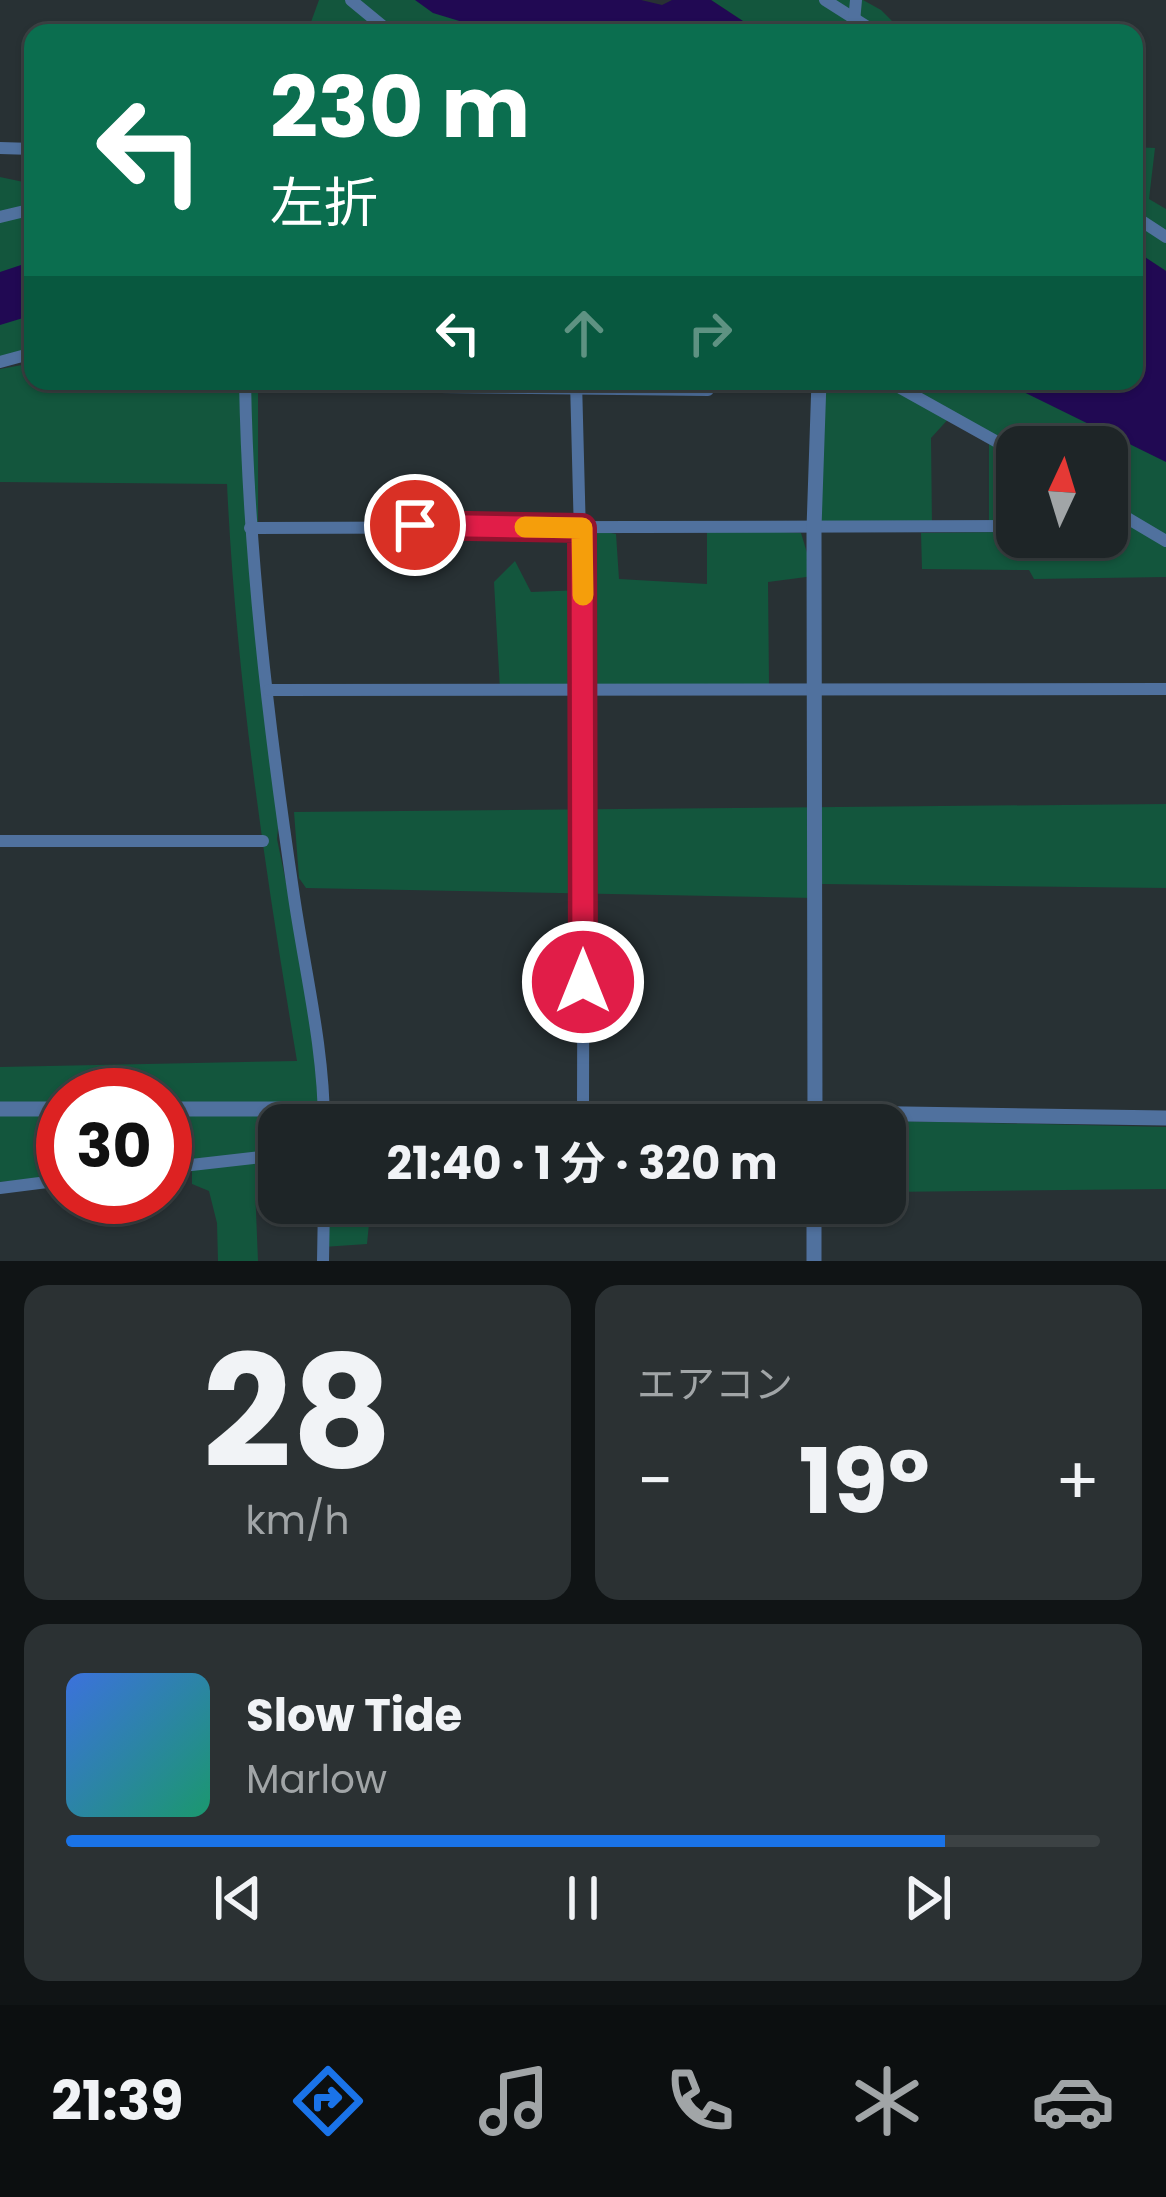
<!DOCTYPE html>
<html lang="ja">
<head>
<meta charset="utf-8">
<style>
  body { margin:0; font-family:Poppins,"Noto Sans JP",sans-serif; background:#2b3133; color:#f1f3f6; height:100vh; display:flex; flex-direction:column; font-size:45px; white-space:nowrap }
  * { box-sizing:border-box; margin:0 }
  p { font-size:39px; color:#a1a5a7 }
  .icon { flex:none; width:66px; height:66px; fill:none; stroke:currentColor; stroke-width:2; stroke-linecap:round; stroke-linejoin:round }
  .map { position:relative; height:1261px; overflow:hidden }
  .drawer { display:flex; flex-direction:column; gap:24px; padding:24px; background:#101415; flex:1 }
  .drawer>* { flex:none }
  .guide { position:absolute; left:24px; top:24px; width:1119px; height:366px; border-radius:24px; box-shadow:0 3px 9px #0004,0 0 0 3px #3c4244; background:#0b6e4f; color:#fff; overflow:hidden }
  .needle { width:78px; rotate:4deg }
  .fabs { position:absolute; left:996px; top:426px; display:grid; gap:24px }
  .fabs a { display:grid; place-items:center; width:132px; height:132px; border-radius:24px; background:#1e2527; box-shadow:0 3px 9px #0004,0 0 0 3px #3c4244; font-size:60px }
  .speed { position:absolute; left:36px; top:1068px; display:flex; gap:24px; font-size:60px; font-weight:700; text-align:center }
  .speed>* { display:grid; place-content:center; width:156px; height:156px; border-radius:50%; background:#1e2527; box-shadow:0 3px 9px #0004,0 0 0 3px #3c4244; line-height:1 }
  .speed .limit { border:18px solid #d22; background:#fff; color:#111 }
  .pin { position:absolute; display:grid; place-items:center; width:102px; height:102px; color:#fff; margin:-51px; border:6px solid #fff; border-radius:50%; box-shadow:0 3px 12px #0007 }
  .me { position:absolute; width:132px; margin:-66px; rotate:0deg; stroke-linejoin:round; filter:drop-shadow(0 0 9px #0008) }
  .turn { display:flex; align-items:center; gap:42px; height:252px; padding:0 48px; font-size:54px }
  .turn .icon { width:156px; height:156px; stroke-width:2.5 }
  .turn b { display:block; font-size:84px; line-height:102px }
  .lanes { display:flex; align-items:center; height:114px; padding:0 48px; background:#0003; justify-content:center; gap:60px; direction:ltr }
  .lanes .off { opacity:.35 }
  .big { font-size:90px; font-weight:700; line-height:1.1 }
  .drawer .widget { flex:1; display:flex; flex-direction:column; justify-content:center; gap:18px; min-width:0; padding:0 42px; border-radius:24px; background:#2b3133 }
  .drawer .dial { align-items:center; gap:0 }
  .dial b { font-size:156px; line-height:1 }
  .song { display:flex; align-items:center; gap:36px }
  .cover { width:144px; height:144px; border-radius:18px; background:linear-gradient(135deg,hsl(220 70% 55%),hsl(160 70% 35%)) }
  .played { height:12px; border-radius:6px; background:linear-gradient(90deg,#1a73e8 85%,#3c4244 85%) }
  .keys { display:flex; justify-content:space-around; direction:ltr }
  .heat { display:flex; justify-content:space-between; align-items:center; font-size:66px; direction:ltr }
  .drawer .tiles { flex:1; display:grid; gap:24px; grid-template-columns:1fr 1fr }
  .widget:last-child { grid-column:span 2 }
  .trip { position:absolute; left:258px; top:1104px; width:648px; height:120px; border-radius:24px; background:#1e2527; box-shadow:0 3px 9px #0004,0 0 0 3px #3c4244; font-weight:700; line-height:120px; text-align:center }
  .dock { display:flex; height:192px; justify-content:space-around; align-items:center; background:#0c0f10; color:#a1a5a7 }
  .dock .icon { width:84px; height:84px }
  .dock .on { color:#1a73e8 }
  .dock b { font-size:54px; color:#f1f3f6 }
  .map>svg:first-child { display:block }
  .green { fill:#13563d; fill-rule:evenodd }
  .water { fill:#210953 }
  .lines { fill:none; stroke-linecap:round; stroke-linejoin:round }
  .minor { stroke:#50719e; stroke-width:12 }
  .tertiary { stroke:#50719e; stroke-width:15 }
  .route-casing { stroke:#92132f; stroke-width:30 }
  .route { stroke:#e11d48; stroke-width:21 }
  .slow { stroke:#f59e0b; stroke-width:21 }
</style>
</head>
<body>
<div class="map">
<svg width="1166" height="1261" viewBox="0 0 1166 1261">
  <rect width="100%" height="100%" fill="#283134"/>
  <g class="green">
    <polygon points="319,0 428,0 506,33 307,33"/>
    <polygon points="711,0 863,0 881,10 904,33 761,33"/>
    <polygon points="1134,147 1155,148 1149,199 1166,209 1166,271 1134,250"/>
    <polygon points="0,177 33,184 33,355 0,366"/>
    <path d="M33,363v18h225v217l23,200 -4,41 37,178 10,91 842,19v62l-281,3v-67h-606v33l-20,2 -4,27 3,74h-40l-1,-38 -8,-32 -17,-7v-19l-27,3v-73h-102v82l-63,5v-115l297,-6c-32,-191 -61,-383 -70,-577l-227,-2v-113z"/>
    <path d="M819,381h209l138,74v122l-132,2 -5,-9 -107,-1 -1,-36 86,-1 11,15 -9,-20 -20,-1v-89l-38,-21 -20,22 1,88 -118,2zM1017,447h90v90h-43l4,10 -16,-10h-35z"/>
    <polygon points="582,528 616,534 619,579 707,584 707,528 801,533 814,576 768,582 769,684 500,690 494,582 515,561 531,592 583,590 592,577"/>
    <polygon points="1166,804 1166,888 821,884 815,898 306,888 299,878 294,812"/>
    <polygon points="324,1203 371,1203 367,1244 323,1247"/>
  </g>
  <g class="water">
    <polygon points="415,0 641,0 662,5 672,0 711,0 761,33 499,33 433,13"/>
    <polygon points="1134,250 1166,271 1166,462 1001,381 1134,381"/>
    <polygon points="33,261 33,315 0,325 0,272"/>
  </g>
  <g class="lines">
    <g class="minor">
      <polyline points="351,0 391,33"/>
      <polyline points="825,0 877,33"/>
      <polyline points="853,33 856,0"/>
      <polyline points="0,148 33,149"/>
      <polyline points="1134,216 1166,237"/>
      <polyline points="0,217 33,209"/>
      <polyline points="0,362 33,353"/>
      <path d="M245,381c3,170 23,341 48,509 11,78 31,156 31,235"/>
      <polyline points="576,381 584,690 583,1109"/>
      <polyline points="888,381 1017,453"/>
      <polyline points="245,385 708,390"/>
      <polyline points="1107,506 1166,541"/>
      <polyline points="250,528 1017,526"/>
      <polyline points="1060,537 1070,548"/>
      <polyline points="269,690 1166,689"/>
      <polyline points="0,841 263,841"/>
      <polyline points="165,1168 279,1155"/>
      <polyline points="0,1188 63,1180"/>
      <polyline points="323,1261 324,1203"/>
    </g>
    <g class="tertiary">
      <polyline points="0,1109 63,1109"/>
      <polyline points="165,1109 583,1109 1166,1118"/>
      <polyline points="815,1125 814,528 819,381"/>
      <polyline points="814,1261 814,1203"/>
    </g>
  </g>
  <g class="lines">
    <g class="route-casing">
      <polyline id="route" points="415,525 582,528 583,982"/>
    </g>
    <use href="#route" class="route"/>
    <polyline class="slow" points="525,527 582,528 583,595"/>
  </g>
</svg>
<div class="fabs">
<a><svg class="needle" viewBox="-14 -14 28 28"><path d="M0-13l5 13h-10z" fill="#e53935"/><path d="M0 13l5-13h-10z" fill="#a1a5a7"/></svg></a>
</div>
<div class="speed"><div class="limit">30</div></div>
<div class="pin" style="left:415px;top:525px;background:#d93025"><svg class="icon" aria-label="arrive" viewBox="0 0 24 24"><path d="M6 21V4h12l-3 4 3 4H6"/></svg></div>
<svg class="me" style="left:583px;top:982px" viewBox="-20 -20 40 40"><circle r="17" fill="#e11d48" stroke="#fff" stroke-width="3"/><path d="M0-11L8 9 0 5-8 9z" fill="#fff"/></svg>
<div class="trip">21:40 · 1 分 · 320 m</div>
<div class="guide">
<div class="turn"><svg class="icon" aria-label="left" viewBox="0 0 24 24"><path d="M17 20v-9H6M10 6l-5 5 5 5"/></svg><div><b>230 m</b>左折</div></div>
<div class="lanes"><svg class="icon" aria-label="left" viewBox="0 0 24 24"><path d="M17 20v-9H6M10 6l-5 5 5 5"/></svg><svg class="icon off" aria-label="ahead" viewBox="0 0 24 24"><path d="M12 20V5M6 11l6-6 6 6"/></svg><svg class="icon off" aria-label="right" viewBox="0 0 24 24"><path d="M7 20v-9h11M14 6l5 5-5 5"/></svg></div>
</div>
</div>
<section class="drawer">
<div class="tiles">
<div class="widget dial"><b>28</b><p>km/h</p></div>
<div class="widget"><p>エアコン</p>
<div class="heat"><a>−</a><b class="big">19°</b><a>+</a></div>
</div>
<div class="widget">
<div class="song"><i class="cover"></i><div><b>Slow Tide</b><p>Marlow</p></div></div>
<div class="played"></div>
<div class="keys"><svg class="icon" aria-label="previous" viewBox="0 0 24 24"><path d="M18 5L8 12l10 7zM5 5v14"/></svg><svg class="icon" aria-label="pause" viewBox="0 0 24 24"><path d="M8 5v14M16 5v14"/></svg><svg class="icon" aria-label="next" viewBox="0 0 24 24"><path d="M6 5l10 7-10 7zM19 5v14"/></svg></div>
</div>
</div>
</section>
<nav class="dock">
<b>21:39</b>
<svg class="icon on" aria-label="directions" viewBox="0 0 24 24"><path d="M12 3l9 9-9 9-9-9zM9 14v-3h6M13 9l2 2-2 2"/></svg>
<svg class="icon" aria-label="music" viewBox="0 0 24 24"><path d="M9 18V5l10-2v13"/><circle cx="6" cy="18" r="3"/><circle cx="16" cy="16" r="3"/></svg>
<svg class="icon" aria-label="phone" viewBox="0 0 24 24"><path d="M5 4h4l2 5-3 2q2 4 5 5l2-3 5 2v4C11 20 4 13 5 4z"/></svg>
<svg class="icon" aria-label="climate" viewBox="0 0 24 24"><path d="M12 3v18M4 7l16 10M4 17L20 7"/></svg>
<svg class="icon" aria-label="car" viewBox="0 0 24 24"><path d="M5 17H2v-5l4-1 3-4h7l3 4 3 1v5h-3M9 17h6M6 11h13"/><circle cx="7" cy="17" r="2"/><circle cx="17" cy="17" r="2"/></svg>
</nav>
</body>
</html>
